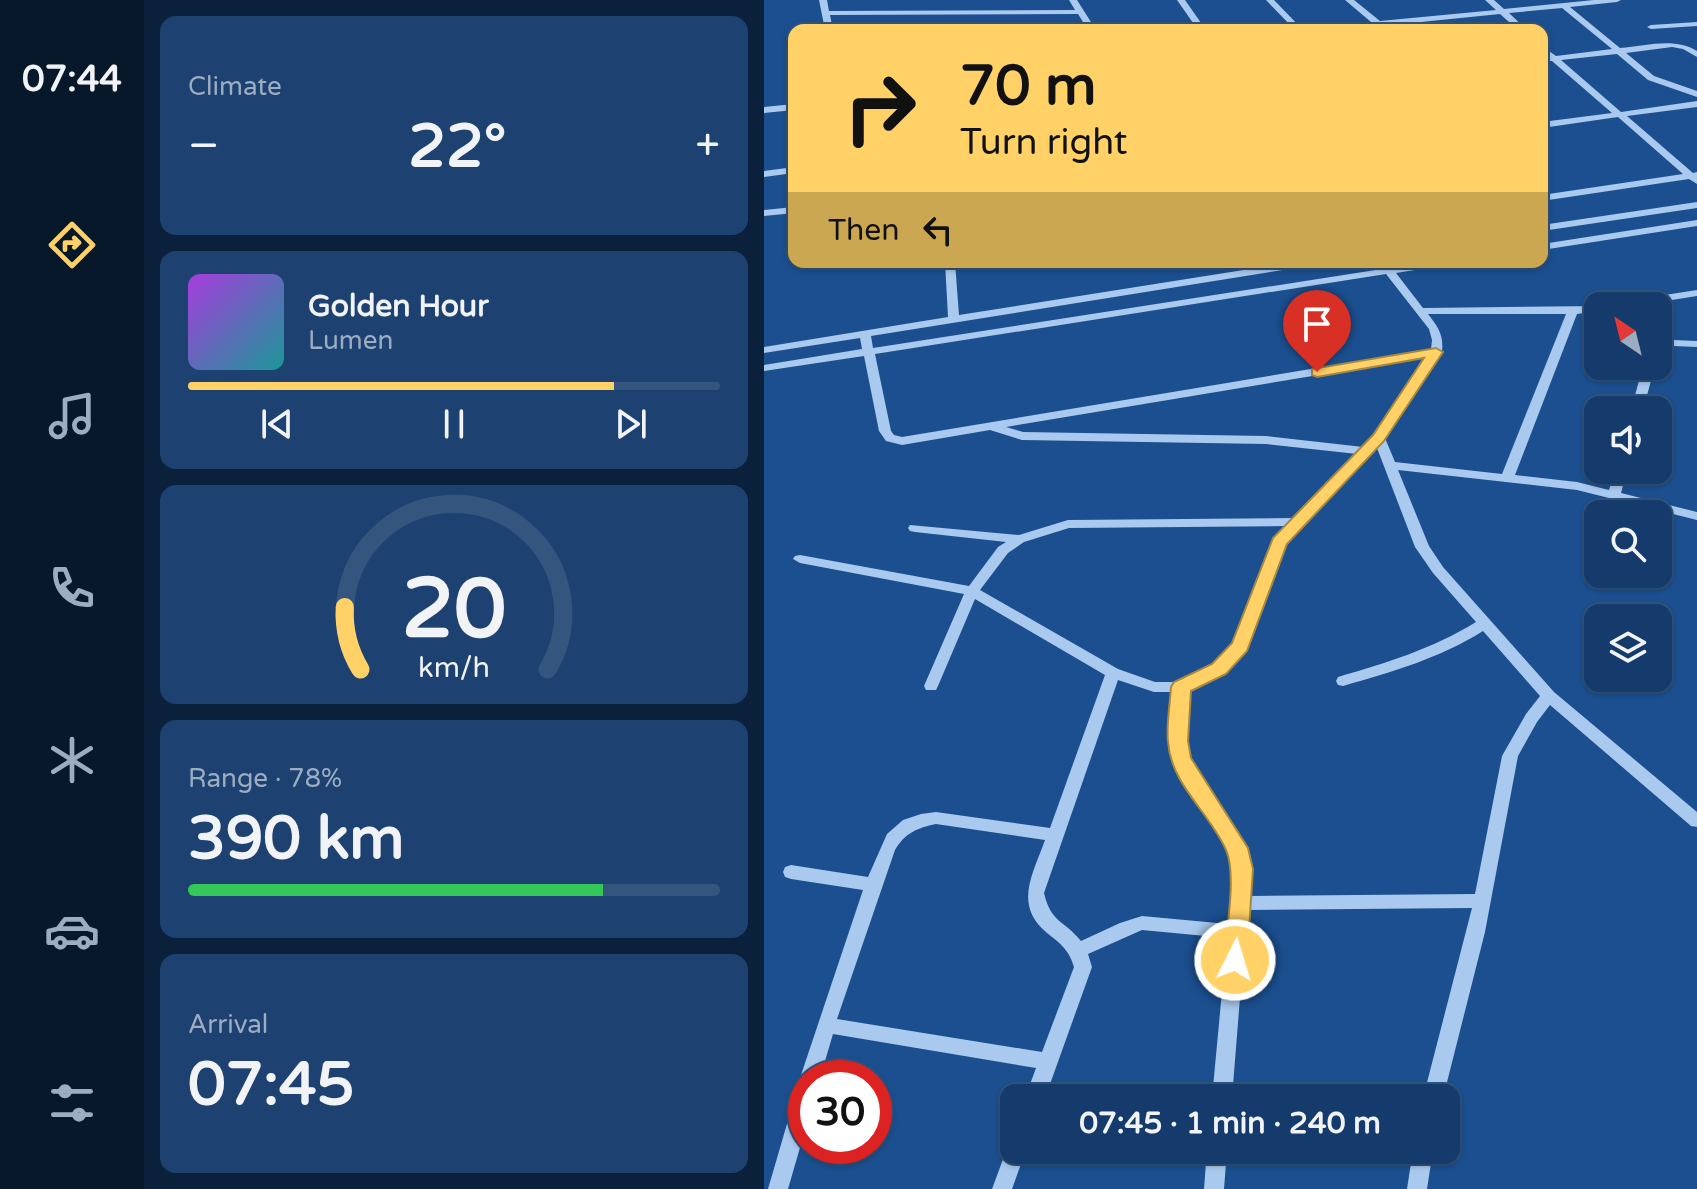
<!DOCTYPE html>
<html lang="en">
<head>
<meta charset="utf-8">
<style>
  body { margin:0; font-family:"Varela Round",sans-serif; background:#1d4271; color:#f1f3f6; height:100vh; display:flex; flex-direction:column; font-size:30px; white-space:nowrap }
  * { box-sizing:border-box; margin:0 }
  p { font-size:26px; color:#9dadc1 }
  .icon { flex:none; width:44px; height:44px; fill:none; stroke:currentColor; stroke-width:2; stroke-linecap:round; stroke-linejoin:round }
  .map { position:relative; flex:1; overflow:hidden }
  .side { display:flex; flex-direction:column; gap:16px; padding:16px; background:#0b203b; width:620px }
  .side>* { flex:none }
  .top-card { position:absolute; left:24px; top:24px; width:760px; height:244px; border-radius:16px; box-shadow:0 2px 6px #0004,0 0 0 2px #33557e; background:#ffd166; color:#111; overflow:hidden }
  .needle { width:52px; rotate:325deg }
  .tools { position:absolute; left:820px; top:292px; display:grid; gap:16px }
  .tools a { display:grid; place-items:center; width:88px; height:88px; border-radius:16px; background:#143b6b; box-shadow:0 2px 6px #0004,0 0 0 2px #33557e; font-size:40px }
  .speed { position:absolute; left:24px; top:1060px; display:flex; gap:16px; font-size:40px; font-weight:700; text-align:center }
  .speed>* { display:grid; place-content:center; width:104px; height:104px; border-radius:50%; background:#143b6b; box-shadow:0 2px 6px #0004,0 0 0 2px #33557e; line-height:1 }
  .speed .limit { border:12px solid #d22; background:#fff; color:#111 }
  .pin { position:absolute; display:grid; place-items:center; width:68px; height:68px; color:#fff; margin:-82px -34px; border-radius:50% 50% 50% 0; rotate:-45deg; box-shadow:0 0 8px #0007 }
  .pin .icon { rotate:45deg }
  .me { position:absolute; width:88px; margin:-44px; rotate:5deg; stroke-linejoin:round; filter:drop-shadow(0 0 6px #0008) }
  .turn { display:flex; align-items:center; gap:28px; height:168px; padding:0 40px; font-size:36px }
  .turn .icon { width:104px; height:104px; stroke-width:2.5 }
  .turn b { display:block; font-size:56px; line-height:68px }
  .then { display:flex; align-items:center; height:76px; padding:0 40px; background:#0003; gap:16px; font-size:30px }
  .big { font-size:60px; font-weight:700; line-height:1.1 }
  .side .widget { flex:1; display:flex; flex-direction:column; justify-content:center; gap:12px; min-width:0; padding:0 28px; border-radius:16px; background:#1d4271 }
  .side .dial { align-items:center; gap:0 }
  .dial svg { height:208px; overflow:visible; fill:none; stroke:#33557e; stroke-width:7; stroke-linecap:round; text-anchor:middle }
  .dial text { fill:#f1f3f6; stroke:none }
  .song { display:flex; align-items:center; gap:24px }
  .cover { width:96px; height:96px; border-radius:12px; background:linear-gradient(135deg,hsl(280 70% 55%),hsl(180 70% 35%)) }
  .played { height:8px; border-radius:4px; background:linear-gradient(90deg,#ffd166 80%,#33557e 80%) }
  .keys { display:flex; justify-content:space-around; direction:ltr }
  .heat { display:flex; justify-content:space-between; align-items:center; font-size:44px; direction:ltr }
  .charge { height:12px; border-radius:6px; background:linear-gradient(90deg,#34c759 78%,#33557e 0) }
  .trip { position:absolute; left:236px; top:1084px; width:460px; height:80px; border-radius:16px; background:#143b6b; box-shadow:0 2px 6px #0004,0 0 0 2px #33557e; font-weight:700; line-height:80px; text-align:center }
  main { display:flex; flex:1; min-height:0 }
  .menu { display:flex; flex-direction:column; width:144px; justify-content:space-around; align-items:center; background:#08182b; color:#9dadc1 }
  .menu .icon { width:56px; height:56px }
  .menu .active { color:#ffd166 }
  .menu b { font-size:36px; color:#f1f3f6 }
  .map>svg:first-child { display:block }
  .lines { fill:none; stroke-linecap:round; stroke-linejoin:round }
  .minor { fill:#a9c9ee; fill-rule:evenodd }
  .route { fill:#ffd166; stroke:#a68842; stroke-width:2 }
</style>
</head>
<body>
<main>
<nav class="menu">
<b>07:44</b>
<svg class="icon active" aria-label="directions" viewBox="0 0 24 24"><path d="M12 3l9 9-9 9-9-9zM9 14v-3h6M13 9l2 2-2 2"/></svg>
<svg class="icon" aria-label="music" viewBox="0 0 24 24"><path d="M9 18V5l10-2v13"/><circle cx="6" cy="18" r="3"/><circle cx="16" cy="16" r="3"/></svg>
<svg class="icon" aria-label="phone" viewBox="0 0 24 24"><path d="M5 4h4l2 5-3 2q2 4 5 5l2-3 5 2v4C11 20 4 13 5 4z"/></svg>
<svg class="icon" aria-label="climate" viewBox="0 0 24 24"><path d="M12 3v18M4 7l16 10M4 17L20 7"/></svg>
<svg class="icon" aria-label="car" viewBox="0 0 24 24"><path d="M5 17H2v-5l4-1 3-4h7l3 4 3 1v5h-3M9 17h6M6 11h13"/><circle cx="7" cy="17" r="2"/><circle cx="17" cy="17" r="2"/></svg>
<svg class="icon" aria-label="filters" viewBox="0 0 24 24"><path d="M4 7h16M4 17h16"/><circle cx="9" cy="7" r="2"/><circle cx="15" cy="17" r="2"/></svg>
</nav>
<section class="side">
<div class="widget"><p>Climate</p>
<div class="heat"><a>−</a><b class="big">22°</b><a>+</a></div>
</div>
<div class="widget">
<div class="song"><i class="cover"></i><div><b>Golden Hour</b><p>Lumen</p></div></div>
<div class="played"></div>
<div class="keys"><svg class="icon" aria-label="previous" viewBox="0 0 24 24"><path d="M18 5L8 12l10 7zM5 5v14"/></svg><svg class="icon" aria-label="pause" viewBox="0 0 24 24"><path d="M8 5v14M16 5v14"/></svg><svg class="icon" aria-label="next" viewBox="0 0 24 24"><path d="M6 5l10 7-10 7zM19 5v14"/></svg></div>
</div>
<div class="widget dial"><svg viewBox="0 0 100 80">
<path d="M14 69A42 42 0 1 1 86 69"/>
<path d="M14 69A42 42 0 0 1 8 45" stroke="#ffd166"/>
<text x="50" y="56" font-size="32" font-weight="700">20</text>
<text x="50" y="72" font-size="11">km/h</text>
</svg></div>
<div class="widget"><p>Range · 78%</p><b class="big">390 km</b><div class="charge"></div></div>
<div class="widget"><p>Arrival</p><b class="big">07:45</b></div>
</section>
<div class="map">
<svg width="933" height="1189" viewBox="0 0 933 1189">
  <rect width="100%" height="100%" fill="#1b4f8f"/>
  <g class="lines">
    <g class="minor">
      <polygon points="55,0 63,0 65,11 311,10 305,0 313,0 332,30 324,30 314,14 66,15 69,30 61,30"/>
      <polygon points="413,0 421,0 442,30 434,30"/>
      <polygon points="502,0 510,0 539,30 531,30"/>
      <path d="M581,0h9l26,21 116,-11 -11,-10h9l10,9 90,-9h27l-4,2 -47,5 50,41c26,-2 55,-11 77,3v6l-14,-8 -11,-2 -46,6 28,23 43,15v6l-49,-17 -31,-26 -56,6 60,52 76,-11v6l-70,9 66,57 4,-1v12l-8,-5 -147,22v-6l141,-21 -65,-57 -76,11v-6l70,-9 -60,-52h-5l1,-4 -6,-5v-6l14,10 56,-7 -50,-41 -53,5 18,17h-9l-18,-16 -158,16h-28l4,-2 53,-6z"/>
      <polygon points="933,22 933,26 887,29 883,27 887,25"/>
      <polygon points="30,104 30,110 0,113 0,107"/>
      <polygon points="30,167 30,173 0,177 0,171"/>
      <polygon points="933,202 933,208 778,231 778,225"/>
      <polygon points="30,207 30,213 0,216 0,210"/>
      <polygon points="933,220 933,226 778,250 778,244"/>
      <path d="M181,262h10l4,53 335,-53h25l-5,3 -443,71 2,12 509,-79 -5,-7h10l5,5 34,-5h25l-5,3 -50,8 27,35 179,-2h-4v5l-21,3 -62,161 62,7 32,8 6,-20h12l-6,23 76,19v8l-120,-30 -179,-20 31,76 14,21 111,125 143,120v15l-6,-1 -141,-121 -13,17 -19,34 -33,176 -42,166h-20l49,-190 -225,2 -15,188h-20l15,-160 -85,-8 -54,24 4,13 -47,131h-20l11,-30 -203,-34 -13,44h-14v49l-18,62h-20l28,-96 3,-6 6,-2 -5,-7 63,-188 -72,-11 -6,-2 -2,-5 2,-5 6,-2 77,12 19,-43 16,-14 18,-6 15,-2 114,16 55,-153 -130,-76 -37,87 -2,4h-10l-2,-4 40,-92 -164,-31 -7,-4 2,-3 5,-1 169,31 29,-39 8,-5 -91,-10 -5,-1 -2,-3 2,-3 109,10 49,-15 227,-2 62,-64 -91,-10 -244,-4 -32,-10 -88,15 -16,-4 -7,-10 -15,-75 -100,15v-6l98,-16 -2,-11 -96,15v-6l184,-30zM622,274l43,55 3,11 -1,9 -529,88 -8,-2 -3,-4 -16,-77zM664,314h138l-64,160 -107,-12 -10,-24 57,-86c2,-17 -4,-25 -14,-38zM663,357l-53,79 -11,11 -97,-11 -243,-4 -17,-5zM613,448l38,99 18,26 43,49c-44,27 -90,41 -138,55l-2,4 2,4 5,1c49,-14 97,-28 140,-55l57,65 -14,18 -24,42 -27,138 -227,2c1,-8 3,-17 2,-25 -2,-38 -49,-76 -61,-113 -7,-22 -2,-46 -1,-68l36,-17 21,-23 40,-106zM523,526l-15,16 -38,102 -20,21 -35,17h-24l-37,-13 -138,-79 28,-37 16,-11 45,-14zM354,680l36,12h19c-1,20 -6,42 -1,62 10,42 56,73 61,114 3,17 -3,39 -5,56l-86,-8 -22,7 -39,18c-17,-21 -30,-18 -37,-48zM172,824l109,16c-12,34 -32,65 2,93 14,11 22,17 27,34l-32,85 -205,-33 58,-169c10,-17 22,-22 41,-26z"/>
      <polygon points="933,290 933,296 870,306 844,306 849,303"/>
      <polygon points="909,340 933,341 933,347 910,346 894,351 894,344"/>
      <polygon points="879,366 891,366 879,410 867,410"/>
      <polygon points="250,1141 250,1150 262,1150 248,1189 228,1189 245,1143"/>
      <polygon points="443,1150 463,1150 460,1189 440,1189"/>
      <polygon points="649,1150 669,1150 663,1189 643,1189"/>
    </g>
  </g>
  <path class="route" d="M672,348l7,4 -59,89 -97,103 -40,107 -21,23 -35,17 -3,50 3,17 57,90 5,21 -6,91 -3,7 -9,3 -8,-3 -3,-7c2,-29 13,-85 2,-110 -16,-37 -55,-65 -58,-108 -2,-17 2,-37 3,-55l3,-5 38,-18 20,-21 41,-105 100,-103 51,-77 -107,19 -5,-2v-6z"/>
</svg>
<div class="tools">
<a><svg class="needle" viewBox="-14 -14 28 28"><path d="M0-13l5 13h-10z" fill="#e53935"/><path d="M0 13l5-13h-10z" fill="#9dadc1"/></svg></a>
<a><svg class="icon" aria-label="sound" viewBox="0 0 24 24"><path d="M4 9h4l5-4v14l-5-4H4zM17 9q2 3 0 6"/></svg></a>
<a><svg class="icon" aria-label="search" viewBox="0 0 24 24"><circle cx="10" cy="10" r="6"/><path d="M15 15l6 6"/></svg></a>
<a><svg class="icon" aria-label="layers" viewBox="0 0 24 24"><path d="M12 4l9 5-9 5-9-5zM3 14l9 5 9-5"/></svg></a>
</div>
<div class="speed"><div class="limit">30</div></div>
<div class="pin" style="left:553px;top:372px;background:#d93025"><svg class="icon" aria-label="arrive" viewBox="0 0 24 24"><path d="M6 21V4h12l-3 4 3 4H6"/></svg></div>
<svg class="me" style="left:471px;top:960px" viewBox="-20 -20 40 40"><circle r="17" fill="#ffd166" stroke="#fff" stroke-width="3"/><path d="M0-11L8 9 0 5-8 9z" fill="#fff"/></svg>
<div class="trip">07:45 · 1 min · 240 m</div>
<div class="top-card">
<div class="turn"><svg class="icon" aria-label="right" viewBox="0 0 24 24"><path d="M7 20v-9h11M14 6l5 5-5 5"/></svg><div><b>70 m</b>Turn right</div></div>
<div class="then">Then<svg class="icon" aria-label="left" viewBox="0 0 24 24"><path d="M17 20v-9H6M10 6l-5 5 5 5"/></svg></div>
</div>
</div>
</main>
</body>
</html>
